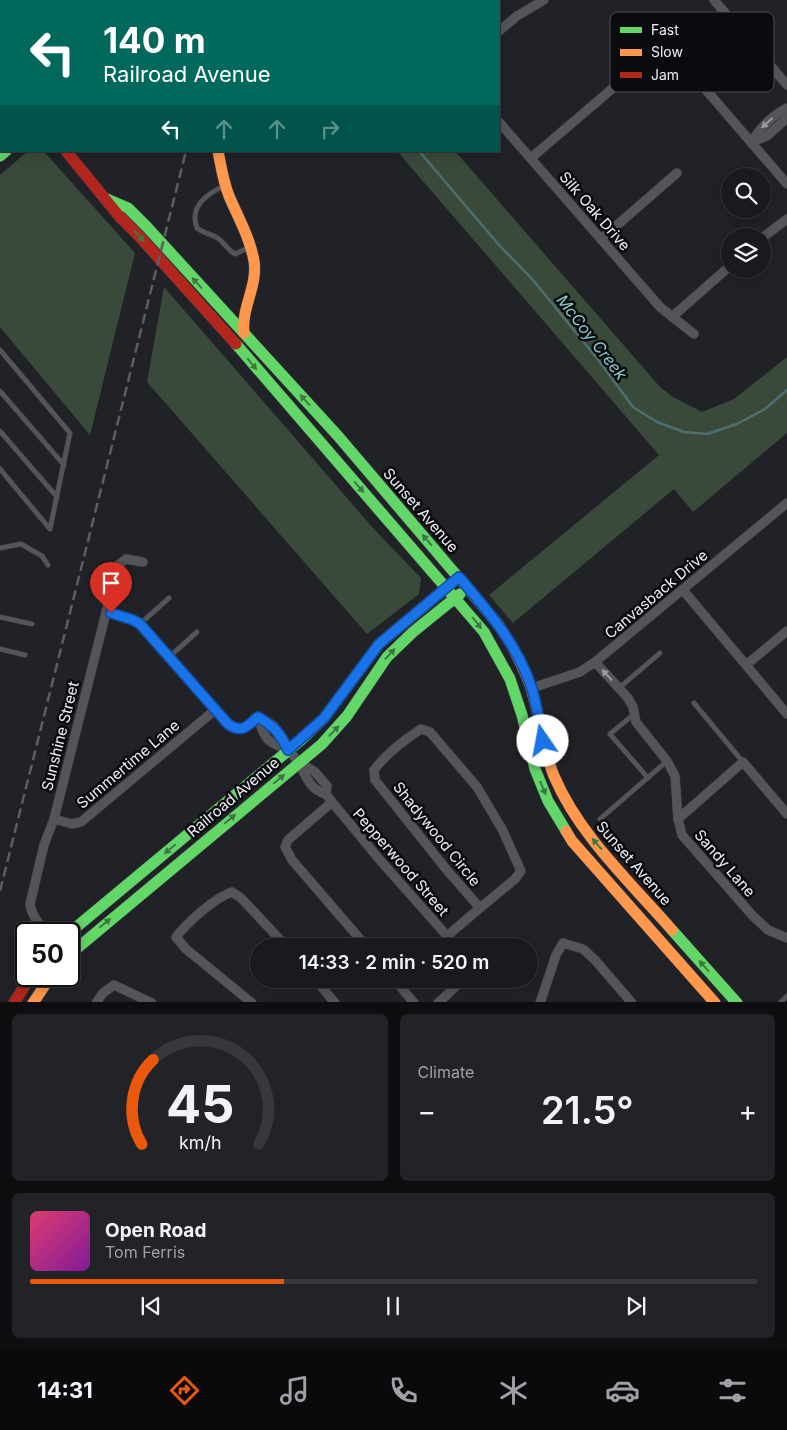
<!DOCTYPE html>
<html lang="en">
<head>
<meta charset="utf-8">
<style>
  body { margin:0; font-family:Inter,sans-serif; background:#222326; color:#f1f3f6; height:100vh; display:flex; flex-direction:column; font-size:19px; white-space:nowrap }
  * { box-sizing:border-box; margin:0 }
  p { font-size:16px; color:#9fa1a4 }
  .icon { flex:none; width:28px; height:28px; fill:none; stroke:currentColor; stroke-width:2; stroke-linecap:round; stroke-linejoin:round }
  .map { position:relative; height:1002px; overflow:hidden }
  .drawer { display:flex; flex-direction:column; gap:12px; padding:12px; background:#0e0e10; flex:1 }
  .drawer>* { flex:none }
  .guide { position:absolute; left:0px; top:0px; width:500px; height:152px; box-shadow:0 2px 12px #0003,0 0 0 1px #37383b; background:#00695c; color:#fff; overflow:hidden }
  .tools { position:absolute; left:721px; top:168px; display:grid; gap:10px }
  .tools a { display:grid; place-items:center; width:50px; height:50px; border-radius:50%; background:#191a1d; box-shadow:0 2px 12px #0003,0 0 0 1px #37383b; font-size:25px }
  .speed { position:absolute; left:15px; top:922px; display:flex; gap:10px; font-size:25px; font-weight:700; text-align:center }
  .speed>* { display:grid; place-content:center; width:65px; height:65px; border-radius:50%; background:#191a1d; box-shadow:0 2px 12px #0003,0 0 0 1px #37383b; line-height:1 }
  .speed .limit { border:2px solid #111; border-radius:8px; background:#fff; color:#111 }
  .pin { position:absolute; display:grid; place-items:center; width:42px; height:42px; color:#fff; margin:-51px -21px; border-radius:50% 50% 50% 0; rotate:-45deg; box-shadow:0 0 5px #0007 }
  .pin .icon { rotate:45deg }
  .me { position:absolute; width:55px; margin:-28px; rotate:348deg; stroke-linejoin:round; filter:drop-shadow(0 0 4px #0008) }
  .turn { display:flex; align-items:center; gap:18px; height:105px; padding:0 20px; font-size:22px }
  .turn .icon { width:65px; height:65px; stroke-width:2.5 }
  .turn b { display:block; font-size:35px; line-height:42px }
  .lanes { display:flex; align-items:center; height:48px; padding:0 20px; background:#0003; justify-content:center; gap:25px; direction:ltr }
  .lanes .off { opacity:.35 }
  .big { font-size:38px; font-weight:600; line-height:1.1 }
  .drawer .widget { flex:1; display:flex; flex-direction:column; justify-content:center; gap:8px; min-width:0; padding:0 18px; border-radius:8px; background:#222326 }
  .drawer .dial { align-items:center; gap:0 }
  .dial svg { height:130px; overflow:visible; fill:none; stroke:#37383b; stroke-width:7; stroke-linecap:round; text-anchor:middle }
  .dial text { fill:#f1f3f6; stroke:none }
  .song { display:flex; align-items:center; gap:15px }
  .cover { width:60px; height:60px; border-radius:8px; background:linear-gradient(135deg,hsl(340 70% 55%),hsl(290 70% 35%)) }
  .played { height:5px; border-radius:2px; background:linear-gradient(90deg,#ea580c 35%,#37383b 35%) }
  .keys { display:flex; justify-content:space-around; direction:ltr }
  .heat { display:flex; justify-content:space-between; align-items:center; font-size:28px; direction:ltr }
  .drawer .tiles { flex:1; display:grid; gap:12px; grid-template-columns:1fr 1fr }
  .widget:last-child { grid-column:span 2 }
  .trip { position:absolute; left:250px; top:938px; width:288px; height:50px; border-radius:25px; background:#191a1d; box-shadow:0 2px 12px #0003,0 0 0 1px #37383b; font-weight:600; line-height:50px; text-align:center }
  .tab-bar { display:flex; height:80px; justify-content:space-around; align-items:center; background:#0a0a0c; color:#9fa1a4 }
  .tab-bar .icon { width:35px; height:35px }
  .tab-bar .on { color:#ea580c }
  .tab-bar b { font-size:22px; color:#f1f3f6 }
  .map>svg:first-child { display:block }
  .green { fill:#3a4a3a }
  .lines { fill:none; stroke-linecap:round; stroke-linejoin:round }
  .stream { stroke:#4e6f70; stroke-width:2.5 }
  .lane-casing { stroke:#3c3d41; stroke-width:5.5 }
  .street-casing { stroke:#3c3d41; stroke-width:10 }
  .fast-casing { stroke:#3c3d41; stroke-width:12 }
  .slow-casing { stroke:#3c3d41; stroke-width:12 }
  .jam-casing { stroke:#3c3d41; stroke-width:12 }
  .lane { stroke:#545558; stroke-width:4.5 }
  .street { stroke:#545558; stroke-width:9 }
  .fast { stroke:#63d668; stroke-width:11 }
  .slow { stroke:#ff974d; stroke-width:11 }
  .jam { stroke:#b3261e; stroke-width:11 }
  .rail { stroke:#5c5e62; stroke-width:2.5; stroke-dasharray:10 5; stroke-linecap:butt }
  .oneway { fill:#999a9f }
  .oneway2 { fill:#3b7b40 }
  .route-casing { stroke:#114b97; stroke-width:12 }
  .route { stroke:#1a73e8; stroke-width:9 }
  .labels { text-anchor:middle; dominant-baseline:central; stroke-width:5; stroke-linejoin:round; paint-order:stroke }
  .street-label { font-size:15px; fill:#edeff5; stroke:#0a0b0f }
  .water-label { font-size:16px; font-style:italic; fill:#88cecf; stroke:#0a0b0f }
  .key { fill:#0a0b0f; stroke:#4e4f54; stroke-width:1 }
  .key-label { font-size:14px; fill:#edeff5 }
</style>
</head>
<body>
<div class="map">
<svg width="787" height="1003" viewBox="0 0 787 1003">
  <rect width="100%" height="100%" fill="#212227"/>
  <g class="green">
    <polygon points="28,151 42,151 46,154 135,253 90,435 0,327 0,175"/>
    <polygon points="397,151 455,151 660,387 673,397 702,412 734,399 787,357 787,433 693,512 674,489 513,623 489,595 659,455"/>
    <polygon points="164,287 373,528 421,578 419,594 367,634 147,382"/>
  </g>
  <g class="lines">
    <g class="stream">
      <polyline points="288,0 289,1"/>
      <polyline points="419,151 499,245 533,280 600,362 633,407 657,422 684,432 707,434 737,424 765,409 787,390"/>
    </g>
    <g class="lane-casing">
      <g id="lane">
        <polyline points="340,0 341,1"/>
        <polyline points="354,1 356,0"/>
        <polyline points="391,1 392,0"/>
        <path d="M224,186c-17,8 -35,20 -27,42 7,6 16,6 22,11 6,5 9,11 16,15l15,-7"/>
        <polyline points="0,350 70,433 50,529 0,469"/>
        <polyline points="0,391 64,465"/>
        <polyline points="0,431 57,497"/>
        <polyline points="0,548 21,544 42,556 48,565"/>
        <polyline points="0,617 32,624"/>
        <polyline points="140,624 169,598"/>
        <polyline points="0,649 25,655"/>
        <polyline points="169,657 197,632"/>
        <polyline points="619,688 660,653"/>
        <polyline points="694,703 743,762"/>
        <polyline points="634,714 610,734 648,778"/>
        <polyline points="600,819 667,761"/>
        <polyline points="780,1003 787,996"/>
      </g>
    </g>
    <g class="street-casing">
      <g id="street">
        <polyline points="714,0 787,85"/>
        <polyline points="99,1 100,0"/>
        <polyline points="499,31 517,16 544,0"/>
        <polyline points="499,122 660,307 694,334"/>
        <polyline points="752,142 767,136 787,118"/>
        <path d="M751,143c9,-15 20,-27 36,-35"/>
        <polyline points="531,158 654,53 665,48 676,55 787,184"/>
        <polyline points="762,238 787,219"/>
        <polyline points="601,239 677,173"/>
        <polyline points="672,317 730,266"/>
        <polyline points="683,590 787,714"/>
        <path d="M106,612l27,8 7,4 88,100c14,10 19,2 30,-7"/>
        <polyline points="595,662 628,698 633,707 636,722 667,761 675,776 678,819 682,835 752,915 768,930 787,938"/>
        <polyline points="746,665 787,631"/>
        <polyline points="532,688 580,672 595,662 787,503"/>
        <polyline points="258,717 273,725 282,736 288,750 299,762 315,772 327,786 326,794 332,802 379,859 456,946"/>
        <path d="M258,717c6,22 9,25 30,33"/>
        <path d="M299,762c6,14 12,29 27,32"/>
        <polyline points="332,802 288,840 285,847 292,860 366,946"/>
        <polyline points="54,819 72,824 81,822 215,710"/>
        <polyline points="678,819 743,762 787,814"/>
        <path d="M50,934c-10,-10 -18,-16 -20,-30l14,-59 10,-26 64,-254 8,-6 17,3"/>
        <path d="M447,936l33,-28 -34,-39 -71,-89 -1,-10c12,-16 30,-30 47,-41l9,3 47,55 25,42 19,42 -6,8 -35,29"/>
        <polyline points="315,979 335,1003"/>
        <polyline points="394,979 414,1003"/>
        <polyline points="96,1003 103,993 114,985 152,1003"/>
        <path d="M252,1003l-66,-54 -10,-12c12,-15 38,-39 56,-45l9,6 45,48"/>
        <polyline points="438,1003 464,979"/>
        <polyline points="540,1003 556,955 563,943 583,949 595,960 632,1003"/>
      </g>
    </g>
    <g class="fast-casing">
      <g id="fast">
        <polyline points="249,0 249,1"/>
        <polyline points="0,156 6,151"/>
        <polyline points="107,199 128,208 147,227 338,436 498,624 512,646"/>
        <polyline points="236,344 484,632 510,679 522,715 535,769 548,801 566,831"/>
        <polyline points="672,930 737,1003"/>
        <polyline points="68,934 301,740 324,718 379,644 452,583"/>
        <polyline points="69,955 322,744 347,716 387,657 413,632 460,594"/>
      </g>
    </g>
    <g class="slow-casing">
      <g id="slow">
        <path d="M218,151c3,15 5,30 11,45 9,21 21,42 25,65 4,25 -13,47 -10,72"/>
        <path d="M512,646c8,16 17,32 21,49 8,27 10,55 21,81 25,59 76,106 118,154"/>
        <polyline points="566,831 572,841 715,1003"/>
        <polyline points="33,1003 51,976"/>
      </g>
    </g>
    <g class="jam-casing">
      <g id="jam">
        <polyline points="0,72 1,73"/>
        <polyline points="66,151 119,216 139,236 236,344"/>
        <polyline points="14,1003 31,976"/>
      </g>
    </g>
    <use href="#lane" class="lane"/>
    <use href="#street" class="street"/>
    <use href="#fast" class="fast"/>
    <use href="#slow" class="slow"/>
    <use href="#jam" class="jam"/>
    <g class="rail">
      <polyline points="216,1 216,0"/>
      <polyline points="224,1 224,0"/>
      <polyline points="0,891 186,151"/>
    </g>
  </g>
  <defs><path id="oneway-solid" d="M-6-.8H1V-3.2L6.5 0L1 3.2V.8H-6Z" transform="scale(1.25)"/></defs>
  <g class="oneway">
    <use href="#oneway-solid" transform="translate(767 123) rotate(139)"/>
    <use href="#oneway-solid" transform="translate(607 675) rotate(-133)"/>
  </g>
  <g class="oneway2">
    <use href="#oneway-solid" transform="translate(139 236) rotate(47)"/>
    <use href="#oneway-solid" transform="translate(197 283) rotate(-132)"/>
    <use href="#oneway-solid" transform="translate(252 364) rotate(50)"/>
    <use href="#oneway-solid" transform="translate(305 400) rotate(-132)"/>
    <use href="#oneway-solid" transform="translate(359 487) rotate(49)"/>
    <use href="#oneway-solid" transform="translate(427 540) rotate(-131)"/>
    <use href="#oneway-solid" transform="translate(477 623) rotate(51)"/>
    <use href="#oneway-solid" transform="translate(390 654) rotate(-47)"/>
    <use href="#oneway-solid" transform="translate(334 731) rotate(-46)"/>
    <use href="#oneway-solid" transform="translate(279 779) rotate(-40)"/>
    <use href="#oneway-solid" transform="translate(543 788) rotate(67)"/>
    <use href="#oneway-solid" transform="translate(230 819) rotate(-40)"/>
    <use href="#oneway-solid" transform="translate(597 844) rotate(-131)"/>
    <use href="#oneway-solid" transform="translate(170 849) rotate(140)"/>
    <use href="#oneway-solid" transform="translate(105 923) rotate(-40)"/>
    <use href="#oneway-solid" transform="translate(704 966) rotate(-132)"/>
  </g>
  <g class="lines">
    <g class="route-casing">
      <path id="route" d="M111,613l22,7 7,4 88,100c14,10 19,2 30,-7 17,10 22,16 30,33l36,-32 55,-74 80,-67c29,34 59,68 73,112 5,17 8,35 11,52"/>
    </g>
    <use href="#route" class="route"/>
  </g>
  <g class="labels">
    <g class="street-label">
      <text transform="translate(595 211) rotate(49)">Silk Oak Drive</text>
      <text transform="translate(421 510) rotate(49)">Sunset Avenue</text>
      <text transform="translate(656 594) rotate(-40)">Canvasback Drive</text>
      <text transform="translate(60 736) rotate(-76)">Sunshine Street</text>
      <text transform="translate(128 764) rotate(-40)">Summertime Lane</text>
      <text transform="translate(233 797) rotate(-40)">Railroad Avenue</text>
      <text transform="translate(437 834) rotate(51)">Shadywood Circle</text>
      <text transform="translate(401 862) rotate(49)">Pepperwood Street</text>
      <text transform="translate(634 863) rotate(49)">Sunset Avenue</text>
      <text transform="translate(725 863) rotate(49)">Sandy Lane</text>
    </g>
    <g class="water-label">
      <text transform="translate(592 337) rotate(52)">McCoy Creek</text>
    </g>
  </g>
  <rect x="610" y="12" width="164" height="80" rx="8" class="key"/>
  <rect x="620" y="27" width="22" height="6" fill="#63d668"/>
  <rect x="620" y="49" width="22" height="7" fill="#ff974d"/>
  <rect x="620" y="72" width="22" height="6" fill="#b3261e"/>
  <g class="key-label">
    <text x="651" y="35">Fast</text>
    <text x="651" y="57">Slow</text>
    <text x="651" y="80">Jam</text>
  </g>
</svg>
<div class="tools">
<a><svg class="icon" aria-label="search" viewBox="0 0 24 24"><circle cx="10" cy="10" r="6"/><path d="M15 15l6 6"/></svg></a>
<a><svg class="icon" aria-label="layers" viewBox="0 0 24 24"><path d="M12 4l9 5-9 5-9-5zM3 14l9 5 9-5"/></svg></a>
</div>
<div class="speed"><div class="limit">50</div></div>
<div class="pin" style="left:111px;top:613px;background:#d93025"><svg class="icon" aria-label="arrive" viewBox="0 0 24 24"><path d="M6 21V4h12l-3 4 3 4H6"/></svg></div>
<svg class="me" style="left:543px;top:741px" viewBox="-20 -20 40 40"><circle r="19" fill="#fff"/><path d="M0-13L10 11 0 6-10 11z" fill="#1a73e8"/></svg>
<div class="trip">14:33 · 2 min · 520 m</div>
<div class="guide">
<div class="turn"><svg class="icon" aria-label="left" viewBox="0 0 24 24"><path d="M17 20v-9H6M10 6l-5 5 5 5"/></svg><div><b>140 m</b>Railroad Avenue</div></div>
<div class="lanes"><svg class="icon" aria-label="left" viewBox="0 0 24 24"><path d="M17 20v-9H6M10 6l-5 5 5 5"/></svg><svg class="icon off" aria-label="ahead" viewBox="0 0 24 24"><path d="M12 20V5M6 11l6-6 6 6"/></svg><svg class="icon off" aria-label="ahead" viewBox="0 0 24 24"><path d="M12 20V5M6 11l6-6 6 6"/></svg><svg class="icon off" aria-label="right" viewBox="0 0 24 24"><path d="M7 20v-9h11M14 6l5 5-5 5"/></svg></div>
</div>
</div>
<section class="drawer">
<div class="tiles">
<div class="widget dial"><svg viewBox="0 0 100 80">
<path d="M14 69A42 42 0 1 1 86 69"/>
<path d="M14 69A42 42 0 0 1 21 17" stroke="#ea580c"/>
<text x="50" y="56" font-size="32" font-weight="700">45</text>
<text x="50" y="72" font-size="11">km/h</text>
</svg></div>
<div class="widget"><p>Climate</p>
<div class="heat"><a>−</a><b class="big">21.5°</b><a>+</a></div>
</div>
<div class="widget">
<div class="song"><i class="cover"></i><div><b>Open Road</b><p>Tom Ferris</p></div></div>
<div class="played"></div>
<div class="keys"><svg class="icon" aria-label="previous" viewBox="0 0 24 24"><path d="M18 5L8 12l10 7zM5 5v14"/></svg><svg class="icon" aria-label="pause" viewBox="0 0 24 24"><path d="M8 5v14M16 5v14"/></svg><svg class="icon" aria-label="next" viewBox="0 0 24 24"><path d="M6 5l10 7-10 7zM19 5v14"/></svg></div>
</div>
</div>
</section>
<nav class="tab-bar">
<b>14:31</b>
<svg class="icon on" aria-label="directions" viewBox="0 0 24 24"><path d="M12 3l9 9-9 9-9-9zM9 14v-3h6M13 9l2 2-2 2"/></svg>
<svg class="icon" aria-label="music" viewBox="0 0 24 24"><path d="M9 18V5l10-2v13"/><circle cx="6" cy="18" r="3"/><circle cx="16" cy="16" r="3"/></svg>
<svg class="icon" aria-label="phone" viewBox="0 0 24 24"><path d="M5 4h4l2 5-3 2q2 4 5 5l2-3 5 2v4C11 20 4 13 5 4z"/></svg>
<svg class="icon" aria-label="climate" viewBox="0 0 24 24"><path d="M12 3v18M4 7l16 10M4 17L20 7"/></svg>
<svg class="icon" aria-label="car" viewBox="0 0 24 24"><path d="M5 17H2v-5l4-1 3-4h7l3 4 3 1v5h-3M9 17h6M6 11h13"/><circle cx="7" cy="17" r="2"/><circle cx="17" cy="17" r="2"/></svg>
<svg class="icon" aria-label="filters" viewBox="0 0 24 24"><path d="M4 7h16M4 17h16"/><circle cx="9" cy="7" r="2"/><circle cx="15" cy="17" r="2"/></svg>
</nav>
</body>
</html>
